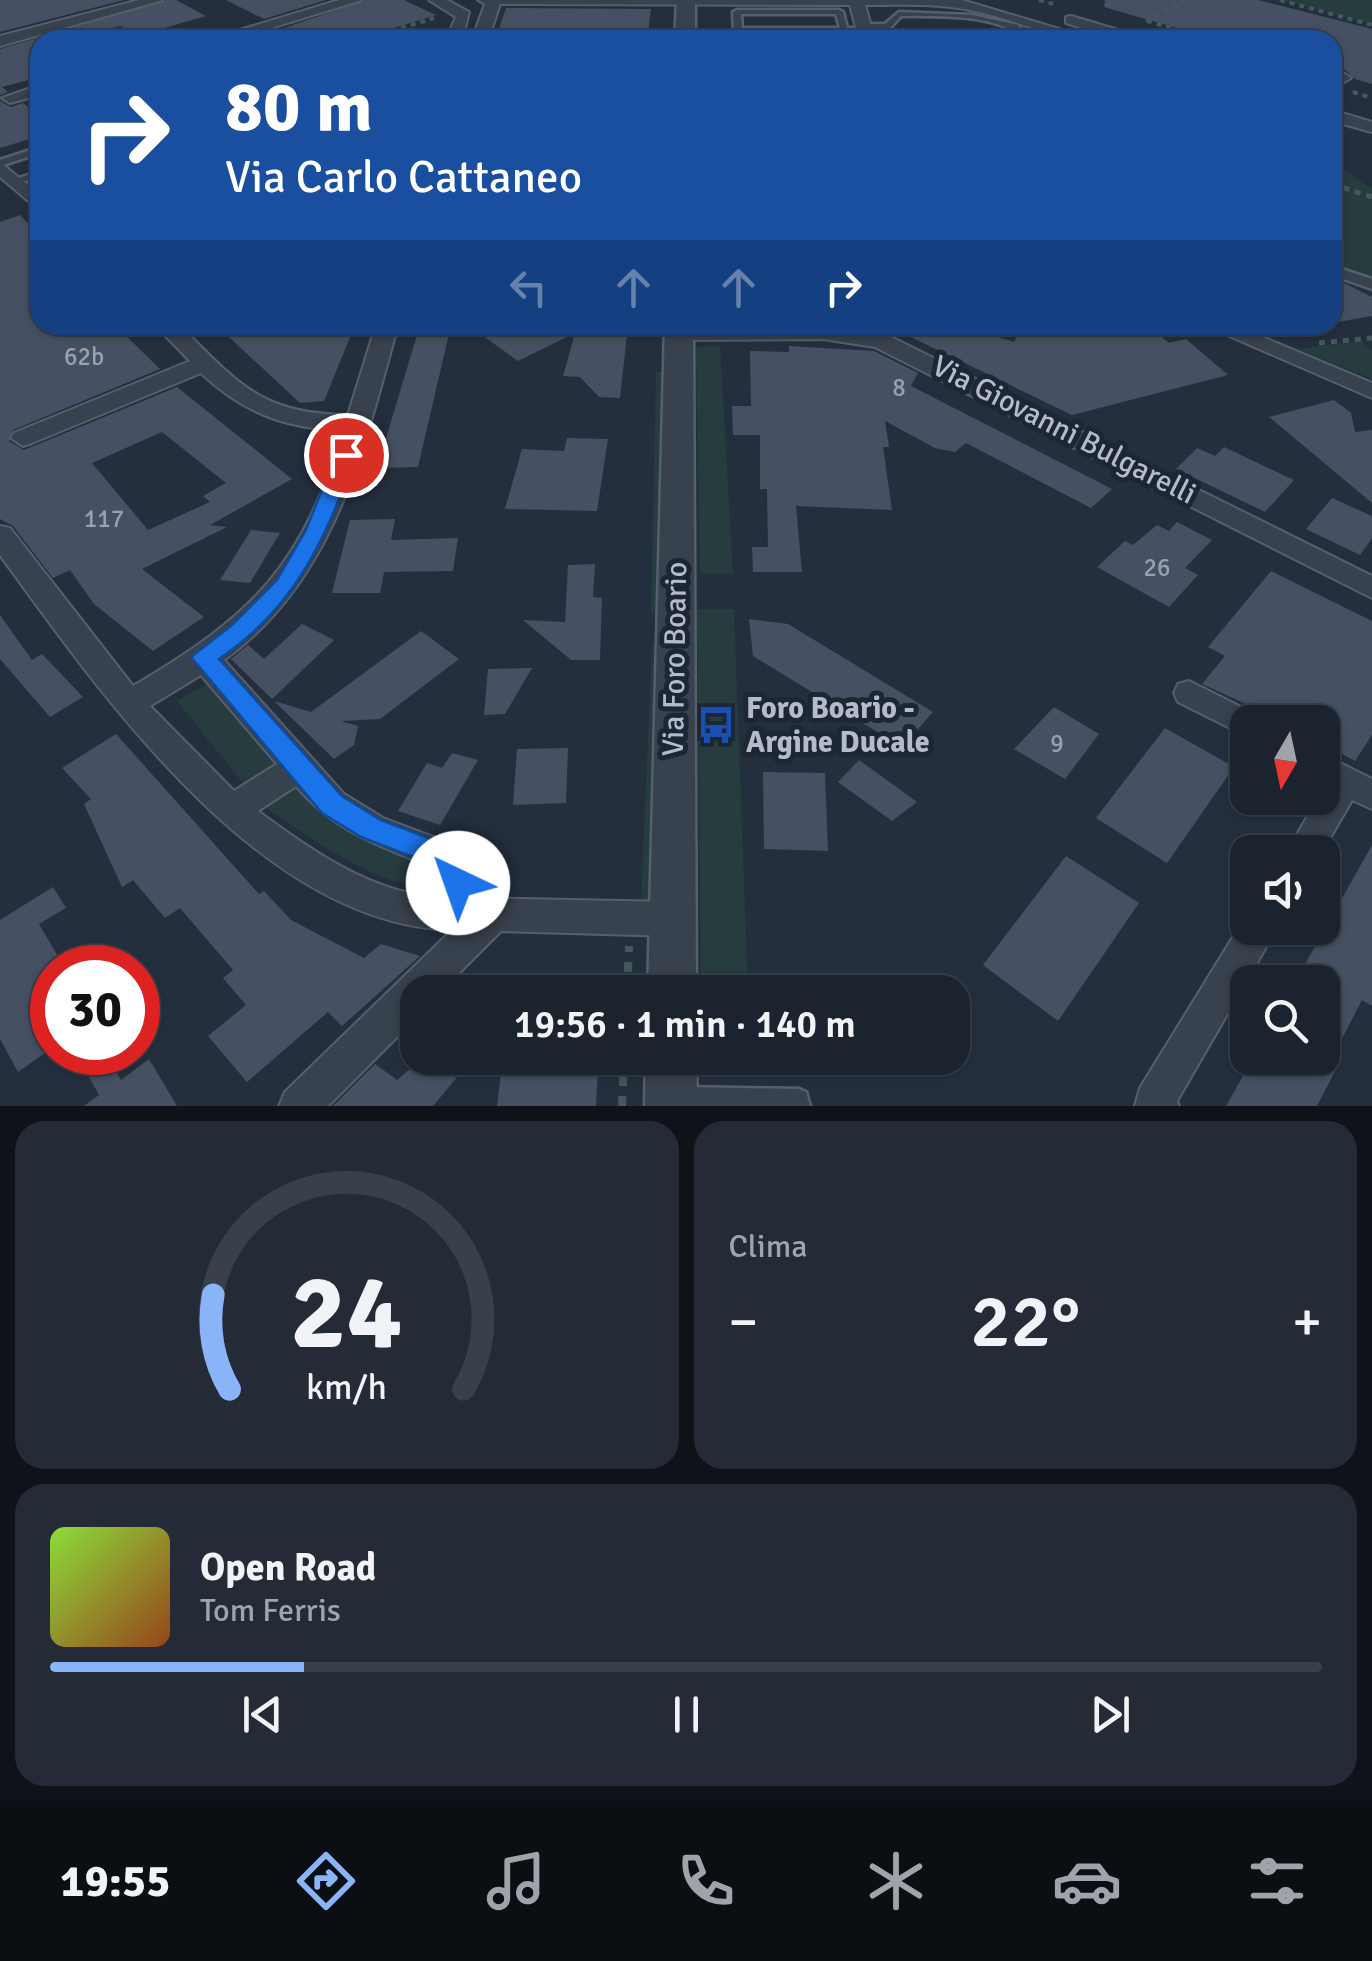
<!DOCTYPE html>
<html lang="it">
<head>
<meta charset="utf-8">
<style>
  body { margin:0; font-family:Signika,sans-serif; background:#242b36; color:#f1f3f6; height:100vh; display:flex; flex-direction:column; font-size:38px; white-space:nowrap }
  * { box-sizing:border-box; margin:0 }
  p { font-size:32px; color:#a0a4aa }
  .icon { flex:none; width:55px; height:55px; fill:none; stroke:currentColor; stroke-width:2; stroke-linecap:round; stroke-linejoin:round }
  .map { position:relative; height:1106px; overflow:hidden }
  .panel { display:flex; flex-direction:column; gap:15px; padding:15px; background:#0f1319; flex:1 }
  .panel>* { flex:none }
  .banner { position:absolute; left:30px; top:30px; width:1312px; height:305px; border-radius:30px; box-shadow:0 2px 8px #0004,0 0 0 2px #39404a; background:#1a4fa0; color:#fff; overflow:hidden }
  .needle { width:65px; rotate:189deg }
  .buttons { position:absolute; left:1230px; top:705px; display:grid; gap:20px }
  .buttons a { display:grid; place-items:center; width:110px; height:110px; border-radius:20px; background:#1b232e; box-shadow:0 2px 8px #0004,0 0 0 2px #39404a; font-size:50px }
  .speed { position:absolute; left:30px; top:945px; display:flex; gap:20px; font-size:50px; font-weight:700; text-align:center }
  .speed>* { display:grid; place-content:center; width:130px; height:130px; border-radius:50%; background:#1b232e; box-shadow:0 2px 8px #0004,0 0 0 2px #39404a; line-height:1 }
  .speed .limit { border:15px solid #d22; background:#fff; color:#111 }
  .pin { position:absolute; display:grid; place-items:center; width:85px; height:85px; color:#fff; margin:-42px; border:5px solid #fff; border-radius:50%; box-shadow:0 2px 10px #0007 }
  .me { position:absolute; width:110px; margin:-55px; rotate:318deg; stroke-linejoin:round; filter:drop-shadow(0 0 8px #0008) }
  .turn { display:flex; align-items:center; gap:35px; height:210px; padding:0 30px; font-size:45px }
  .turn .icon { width:130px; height:130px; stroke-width:2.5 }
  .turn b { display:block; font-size:70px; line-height:85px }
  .lanes { display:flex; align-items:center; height:95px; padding:0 30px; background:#0003; justify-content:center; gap:50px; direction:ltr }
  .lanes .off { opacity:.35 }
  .big { font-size:75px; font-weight:600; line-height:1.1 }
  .panel .card { flex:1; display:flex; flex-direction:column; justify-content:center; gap:15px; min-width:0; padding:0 35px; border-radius:30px; background:#242b36 }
  .panel .dial { align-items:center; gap:0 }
  .dial svg { height:260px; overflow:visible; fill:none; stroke:#39404a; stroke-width:7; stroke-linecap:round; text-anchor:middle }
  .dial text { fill:#f1f3f6; stroke:none }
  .song { display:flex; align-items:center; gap:30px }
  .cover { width:120px; height:120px; border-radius:15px; background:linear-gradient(135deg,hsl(90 70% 55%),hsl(20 70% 35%)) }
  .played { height:10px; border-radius:5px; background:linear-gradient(90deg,#8ab4f8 20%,#39404a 20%) }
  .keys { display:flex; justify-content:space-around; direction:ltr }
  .heat { display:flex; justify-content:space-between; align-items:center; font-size:55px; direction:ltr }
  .panel .tiles { flex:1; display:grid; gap:15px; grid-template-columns:1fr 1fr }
  .card:last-child { grid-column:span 2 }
  .trip { position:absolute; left:400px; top:975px; width:570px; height:100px; border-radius:30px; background:#1b232e; box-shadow:0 2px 8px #0004,0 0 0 2px #39404a; font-weight:600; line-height:100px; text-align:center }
  .tabs { display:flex; height:160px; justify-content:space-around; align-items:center; background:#0b0e12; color:#a0a4aa }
  .tabs .icon { width:70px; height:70px }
  .tabs .on { color:#8ab4f8 }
  .tabs b { font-size:45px; color:#f1f3f6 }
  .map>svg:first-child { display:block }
  .green { fill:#263c3f }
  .building { fill:#455162; fill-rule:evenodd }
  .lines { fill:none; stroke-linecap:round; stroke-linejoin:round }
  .service-casing { stroke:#565f6c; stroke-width:5 }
  .pedestrian-casing { stroke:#565f6c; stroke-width:5 }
  .minor-casing { stroke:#565f6c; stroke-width:4 }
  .tertiary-casing { stroke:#565f6c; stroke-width:5 }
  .path-far2 { stroke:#44595c; stroke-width:4; stroke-dasharray:5 5; stroke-linecap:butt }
  .path-far1 { stroke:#44595c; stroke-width:5; stroke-dasharray:6 6; stroke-linecap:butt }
  .path { stroke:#44595c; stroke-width:8; stroke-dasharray:10 10; stroke-linecap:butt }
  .service { fill:#38414e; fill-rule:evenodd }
  .pedestrian { fill:#38414e; fill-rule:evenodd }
  .minor { fill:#38414e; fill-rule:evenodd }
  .tertiary { fill:#38414e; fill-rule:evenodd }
  .route { fill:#1a73e8; stroke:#114b97; stroke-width:2.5 }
  .labels { text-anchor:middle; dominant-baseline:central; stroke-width:10; stroke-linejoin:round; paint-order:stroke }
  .number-label { font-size:25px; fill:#98a1af }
  .street-label { font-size:30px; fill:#b4bcc9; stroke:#1d2633 }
  .poi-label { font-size:30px; font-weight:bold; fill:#b4bcc9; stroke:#1d2633; text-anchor:start }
</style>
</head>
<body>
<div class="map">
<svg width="1372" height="1106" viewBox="0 0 1372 1106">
  <rect width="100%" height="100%" fill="#242f3e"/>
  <g class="green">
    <polygon points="1281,0 1372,0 1372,24"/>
    <polygon points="1332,162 1372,189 1372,287 1358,276 1333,280"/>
    <polygon points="1361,341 1372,350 1372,379 1297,349"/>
    <polygon points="720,346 733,574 700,573 696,347"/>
    <polygon points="656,372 672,372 669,612 651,613"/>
    <polygon points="697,609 734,609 748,992 701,992"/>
    <polygon points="665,643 661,900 641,902 652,644"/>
    <polygon points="207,684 278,769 247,788 177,701"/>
    <path d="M295,788c35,41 92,55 141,75l5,27c-65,-3 -126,-49 -178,-84z"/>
  </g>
  <g class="building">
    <polygon points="0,0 124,0 0,32"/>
    <polygon points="167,0 176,0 206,16 136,36 120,26 70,40 40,40 40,48 31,51 40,56 40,77 2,87 8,92 0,95 0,49"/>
    <polygon points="226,0 326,0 264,19"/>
    <polygon points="366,0 404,0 436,15 362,38 343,28 308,40 284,28"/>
    <polygon points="1105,0 1258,0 1372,29 1372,84 1355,79 1345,70 1332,73 1332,40 1218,40 1104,7"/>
    <polygon points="506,8 651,9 647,40 496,37"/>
    <polygon points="0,101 11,107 23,103 40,116 40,136 0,148"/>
    <path d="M20,215l20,21v89h75l45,44 -147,61 -4,11 15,9 153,-63 115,92 -82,46 17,2 -85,42 62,48 -51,34 -59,-47 -24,-34 -17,8 -40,-52 -13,-7v-297zM162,432l64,51 -23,13 7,6 -62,28 -56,-67z"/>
    <polygon points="1344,283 1372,297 1372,316 1332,323 1332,285"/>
    <polygon points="216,325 355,325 324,401 300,403"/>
    <polygon points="420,325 451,325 418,467 377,468"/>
    <polygon points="502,325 628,325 620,398 599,397 580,377 563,376 575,333 518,361 482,335"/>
    <polygon points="886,325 959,325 1014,342 1023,325 1148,325 1169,343 1186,339 1228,375 1072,415"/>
    <polygon points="789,346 874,351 918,373 911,386 1112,489 1091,508 966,443 955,452 935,448 885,421 889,447 883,447 892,510 796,506 802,572 753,572 752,547 768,547 767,489 760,489 760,435 733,435 732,406 751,406 750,351 789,352"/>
    <polygon points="1334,400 1351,413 1355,432 1372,430 1372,503 1269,417"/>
    <polygon points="567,438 608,439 597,511 505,509 522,449 564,451"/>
    <polygon points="1224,447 1294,480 1265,512 1176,469 1197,448 1215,456"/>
    <polygon points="1332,498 1372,516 1372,538 1360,555 1306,529"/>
    <polygon points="395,519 391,540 458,538 453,571 384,572 380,593 332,593 350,520"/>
    <polygon points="1177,522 1212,540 1185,568 1198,575 1169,607 1097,567 1125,541 1133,545 1157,525 1169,531"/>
    <polygon points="251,530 280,533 250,583 220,580"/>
    <polygon points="595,564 593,597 602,598 600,660 571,660 523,620 565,622 568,565"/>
    <polygon points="1271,571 1372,621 1372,735 1355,761 1322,743 1322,722 1286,722 1202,684 1225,656 1208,647"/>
    <polygon points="0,615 32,660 42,654 83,697 50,717 0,659"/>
    <polygon points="749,619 788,624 933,712 902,747 753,656"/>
    <polygon points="302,624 334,640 272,699 231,659 248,645 264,659"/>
    <polygon points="421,631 459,659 380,719 341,721 358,726 354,745 334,759 274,701 311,712"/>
    <polygon points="532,668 505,714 484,715 488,669"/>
    <polygon points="1054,707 1099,734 1065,779 1014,749"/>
    <polygon points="1165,728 1234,767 1167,863 1096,818"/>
    <polygon points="116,734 259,894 264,891 291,920 364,958 381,944 420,956 342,1026 328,1012 247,1082 208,1036 246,1005 223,978 233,970 180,908 165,918 133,880 122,887 84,804 91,799 62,768"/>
    <polygon points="568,748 566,803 513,805 517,749"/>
    <polygon points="452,753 478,760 440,825 398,811 427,763 442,768"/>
    <polygon points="859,760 917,802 892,821 838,782"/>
    <polygon points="763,772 825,773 828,851 764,849"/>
    <polygon points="1372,845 1372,1006 1362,1000 1332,1058 1342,1058 1317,1106 1226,1106 1253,1058 1322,1058 1322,982 1295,982"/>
    <polygon points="1066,856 1139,903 1058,1021 983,965"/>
    <polygon points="53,887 66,908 39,924 65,968 52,968 52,1048 18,1072 0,1039 0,920"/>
    <polygon points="423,1058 473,1058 433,1106 333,1106 375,1064 397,1080"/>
    <polygon points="149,1059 177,1106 84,1106 99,1095 89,1077 111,1063 121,1080"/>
    <polygon points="502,1065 598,1067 596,1106 497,1106"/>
  </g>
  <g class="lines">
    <g class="service-casing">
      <g id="service">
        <path d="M737,10h102l4,2 4,16h14l-2,-2 4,-2h22l14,-12 73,3 46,10 5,8 -4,2h-154l-3,-3h-124l-4,-2 -1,-18zM741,14h95l4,14h-98zM901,16c35,0 81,-2 113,15h-147l-1,-3h24z"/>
        <polygon points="40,147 40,153 0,166 0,160"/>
        <polygon points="40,171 40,177 15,184 10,181"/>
        <polygon points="682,1087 799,1089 806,1092 810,1106 679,1106 675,1104 672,1097 675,1090"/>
      </g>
    </g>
    <g class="pedestrian-casing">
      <polygon id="pedestrian" points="1332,266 1372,279 1372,289 1332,275"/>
    </g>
    <g class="minor-casing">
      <g id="minor">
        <polygon points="139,0 163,0 0,46 0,36"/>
        <polygon points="339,0 362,0 232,40 207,40"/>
        <polygon points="429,0 447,0 469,12 462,40 446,40 456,17"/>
        <path d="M478,0h484l134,40c-43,0 -80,-21 -122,-29 -36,-8 -73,-6 -109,-6l10,35h-16l-9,-35 -350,-1 -12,36h-16l13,-36z"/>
        <polygon points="1071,16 1142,37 1145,40 1121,40 1066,23 1066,17"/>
        <polygon points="1343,73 1351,78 1332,89 1332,77"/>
        <polygon points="40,85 40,95 10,103 2,98"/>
        <polygon points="1332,110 1372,122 1372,132 1332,121"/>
        <polygon points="0,162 40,195 40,211 0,177"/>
        <path d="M155,325h24c59,58 81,89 169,90l28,-90h22c-35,125 -63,255 -174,335l120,134 39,24 77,29 16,36 -1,15 197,4 13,5 5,12 -5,12 -13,5 -171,-5 -61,61h-22v24l-90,90h-49l6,-14 167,-162c-191,-5 -351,-236 -452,-375v-29l10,2 123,158c121,-71 168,-119 211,-256 -59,-1 -100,-17 -143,-57l-169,70 -9,3 -12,-8 3,-5 176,-72zM201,675l76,89 -43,27 -84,-85zM296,786c38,45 85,61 139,82l5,29c-66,-2 -131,-48 -182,-86z"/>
        <polygon points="823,325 889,336 1372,576 1372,598 875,347 823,339 679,340 668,333 679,326"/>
        <polygon points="1204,325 1234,325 1372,383 1372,398"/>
        <polygon points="1189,681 1259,716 1263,722 1248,722 1248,737 1178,702 1174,693 1178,684"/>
        <polygon points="1322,754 1372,779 1372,809 1352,800 1322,852 1287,852 1318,798 1322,798"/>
        <polygon points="1246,916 1248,928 1277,928 1177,1101 1179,1106 1135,1106 1140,1088"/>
      </g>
    </g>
    <g class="tertiary-casing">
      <g id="tertiary">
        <polygon points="677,0 695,0 695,40 675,40"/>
        <polygon points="665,325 693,325 696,992 648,992"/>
        <polygon points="646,1058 696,1058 697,1106 645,1106"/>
      </g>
    </g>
    <g class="path-far2">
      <polyline points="1039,0 1053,4"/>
      <polyline points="1280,0 1372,25"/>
      <polyline points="1146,21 1184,0"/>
      <polyline points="1147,21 1213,40"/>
      <polyline points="1155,34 1176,40"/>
      <polyline points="363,40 434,18"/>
      <polyline points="1353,92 1372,98"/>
    </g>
    <g class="path-far1">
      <polyline points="1332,184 1372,197"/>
      <polyline points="1319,343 1372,338"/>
    </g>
    <g class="path">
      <polyline points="627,992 629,946"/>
      <polyline points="622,1106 624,1058"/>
    </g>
    <use href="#service" class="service"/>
    <use href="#pedestrian" class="pedestrian"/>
    <use href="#minor" class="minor"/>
    <use href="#tertiary" class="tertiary"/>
  </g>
  <path class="route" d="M346,449l10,6c-32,86 -59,151 -137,204l123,137 39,24 77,29 15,34 -5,9 -10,4 -10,-4 -11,-26 -76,-29 -39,-24 -131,-156 41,-32 45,-45 29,-50 30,-75z"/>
  <defs>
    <g id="bus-bare" transform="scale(3)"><path d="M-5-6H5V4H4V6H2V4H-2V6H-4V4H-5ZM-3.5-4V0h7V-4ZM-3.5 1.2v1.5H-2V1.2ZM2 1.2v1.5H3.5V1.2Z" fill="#1a4fb4" stroke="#1d2633" stroke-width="2.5" paint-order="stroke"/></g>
  </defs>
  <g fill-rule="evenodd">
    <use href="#bus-bare" x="716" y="725"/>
  </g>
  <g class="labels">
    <g class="number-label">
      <text x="84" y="356">62b</text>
      <text x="899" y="387">8</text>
      <text x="104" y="518">117</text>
      <text x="1157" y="567">26</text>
      <text x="1057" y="743">9</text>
    </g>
    <g class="street-label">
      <text transform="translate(1064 430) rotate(27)">Via Giovanni Bulgarelli</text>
      <text transform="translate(675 659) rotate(-89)">Via Foro Boario</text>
    </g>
    <g class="poi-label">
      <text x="746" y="708">Foro Boario -<tspan x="746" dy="34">Argine Ducale</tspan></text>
    </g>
  </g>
</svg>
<div class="buttons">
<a><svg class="needle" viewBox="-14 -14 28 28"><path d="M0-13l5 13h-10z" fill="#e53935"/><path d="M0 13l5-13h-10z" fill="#a0a4aa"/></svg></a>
<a><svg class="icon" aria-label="sound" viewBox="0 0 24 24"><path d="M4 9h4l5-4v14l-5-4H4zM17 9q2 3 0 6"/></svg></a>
<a><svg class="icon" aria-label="search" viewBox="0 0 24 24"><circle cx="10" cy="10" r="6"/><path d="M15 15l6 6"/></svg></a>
</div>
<div class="speed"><div class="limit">30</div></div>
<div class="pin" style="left:346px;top:455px;background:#d93025"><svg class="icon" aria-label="arrive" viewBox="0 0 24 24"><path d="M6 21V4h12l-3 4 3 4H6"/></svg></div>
<svg class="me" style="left:458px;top:883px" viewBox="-20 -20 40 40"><circle r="19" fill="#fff"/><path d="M0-13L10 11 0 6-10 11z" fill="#1a73e8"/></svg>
<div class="trip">19:56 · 1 min · 140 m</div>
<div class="banner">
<div class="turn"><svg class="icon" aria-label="right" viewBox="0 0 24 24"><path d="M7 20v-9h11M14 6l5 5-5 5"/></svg><div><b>80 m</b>Via Carlo Cattaneo</div></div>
<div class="lanes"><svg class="icon off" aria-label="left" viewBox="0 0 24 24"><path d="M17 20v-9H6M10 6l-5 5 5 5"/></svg><svg class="icon off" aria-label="ahead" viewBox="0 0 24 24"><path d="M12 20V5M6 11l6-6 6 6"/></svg><svg class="icon off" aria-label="ahead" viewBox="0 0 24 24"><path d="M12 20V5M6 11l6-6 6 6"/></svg><svg class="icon" aria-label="right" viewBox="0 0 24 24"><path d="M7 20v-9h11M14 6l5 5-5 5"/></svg></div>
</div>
</div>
<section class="panel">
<div class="tiles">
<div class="card dial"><svg viewBox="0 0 100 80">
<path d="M14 69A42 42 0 1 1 86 69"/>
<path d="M14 69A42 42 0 0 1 9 40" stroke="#8ab4f8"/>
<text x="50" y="56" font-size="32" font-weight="700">24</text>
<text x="50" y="72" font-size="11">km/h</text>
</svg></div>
<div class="card"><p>Clima</p>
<div class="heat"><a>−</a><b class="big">22°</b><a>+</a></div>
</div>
<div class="card">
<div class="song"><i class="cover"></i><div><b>Open Road</b><p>Tom Ferris</p></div></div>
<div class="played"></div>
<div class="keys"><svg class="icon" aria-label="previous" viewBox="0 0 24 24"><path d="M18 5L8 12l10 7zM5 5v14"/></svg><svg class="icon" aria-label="pause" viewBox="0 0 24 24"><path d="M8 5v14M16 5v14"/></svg><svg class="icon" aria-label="next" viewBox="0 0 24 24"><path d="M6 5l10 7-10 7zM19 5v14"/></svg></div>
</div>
</div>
</section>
<nav class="tabs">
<b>19:55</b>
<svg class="icon on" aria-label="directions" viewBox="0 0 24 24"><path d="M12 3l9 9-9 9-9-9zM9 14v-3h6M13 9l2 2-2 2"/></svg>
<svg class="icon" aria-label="music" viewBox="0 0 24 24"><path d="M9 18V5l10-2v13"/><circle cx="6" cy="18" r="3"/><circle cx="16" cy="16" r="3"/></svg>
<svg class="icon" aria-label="phone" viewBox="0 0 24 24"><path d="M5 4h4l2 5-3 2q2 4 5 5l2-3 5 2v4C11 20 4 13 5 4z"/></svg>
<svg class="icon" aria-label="climate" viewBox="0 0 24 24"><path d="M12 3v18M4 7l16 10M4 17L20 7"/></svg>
<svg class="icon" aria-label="car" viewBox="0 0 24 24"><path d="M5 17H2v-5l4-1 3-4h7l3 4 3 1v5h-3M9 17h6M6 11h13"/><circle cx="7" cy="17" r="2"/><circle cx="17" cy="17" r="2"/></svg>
<svg class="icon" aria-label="filters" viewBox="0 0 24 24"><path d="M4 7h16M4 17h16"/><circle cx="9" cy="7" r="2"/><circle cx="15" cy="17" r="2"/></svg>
</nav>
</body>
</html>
